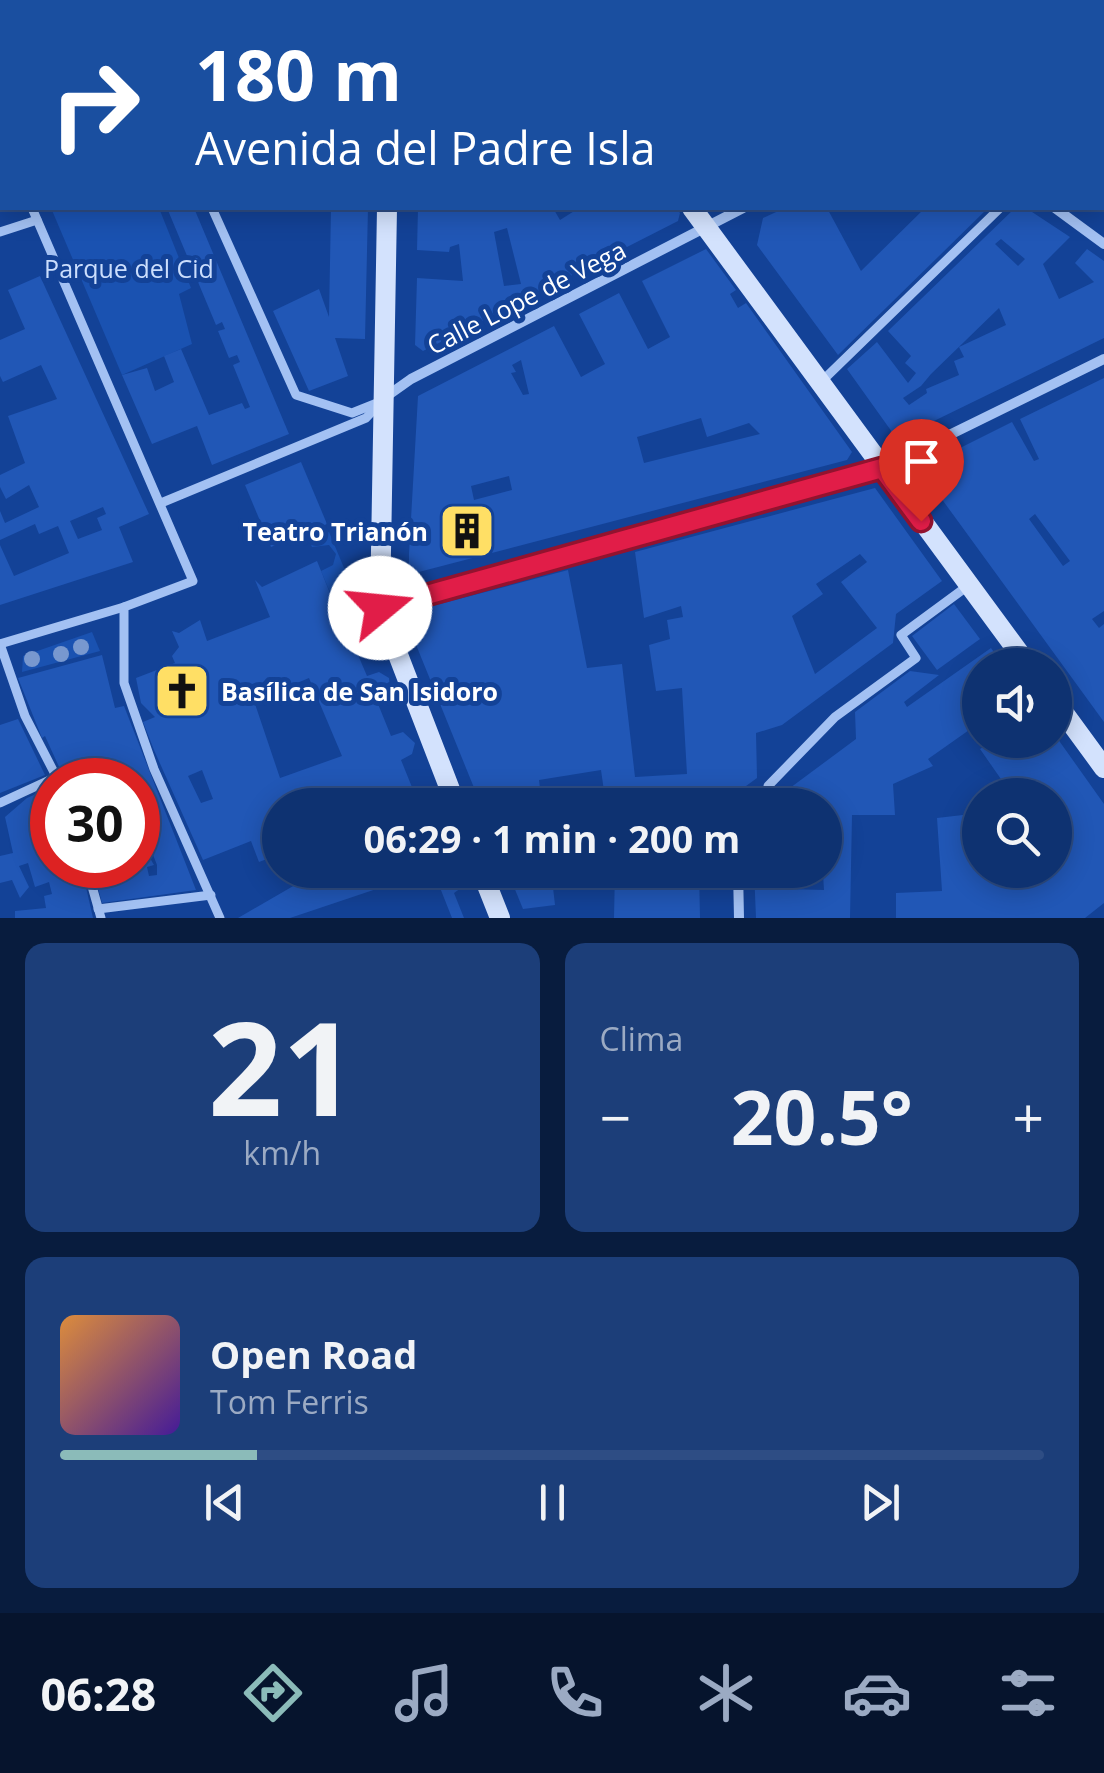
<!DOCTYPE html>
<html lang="es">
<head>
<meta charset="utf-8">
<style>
  body { margin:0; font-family:"Open Sans",sans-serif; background:#1c3e79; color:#f1f3f6; height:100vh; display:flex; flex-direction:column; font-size:38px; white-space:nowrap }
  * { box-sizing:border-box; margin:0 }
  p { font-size:32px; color:#9baac3 }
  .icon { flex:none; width:55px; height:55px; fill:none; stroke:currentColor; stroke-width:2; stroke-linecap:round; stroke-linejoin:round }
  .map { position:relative; height:918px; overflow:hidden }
  .sheet { display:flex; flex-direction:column; gap:25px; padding:25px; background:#081c3e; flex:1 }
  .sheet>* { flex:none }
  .guide { position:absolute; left:0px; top:0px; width:1105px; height:210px; box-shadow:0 5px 25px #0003,0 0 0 2px #2e4d84; background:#1a4fa0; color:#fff; overflow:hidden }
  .buttons { position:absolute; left:962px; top:648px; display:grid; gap:20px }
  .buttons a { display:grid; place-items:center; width:110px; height:110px; border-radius:50%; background:#0e3271; box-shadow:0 5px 25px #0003,0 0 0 2px #2e4d84; font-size:50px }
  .speed { position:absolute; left:30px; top:758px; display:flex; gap:20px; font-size:50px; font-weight:700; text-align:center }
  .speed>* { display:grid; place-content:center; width:130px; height:130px; border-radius:50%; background:#0e3271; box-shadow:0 5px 25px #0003,0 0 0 2px #2e4d84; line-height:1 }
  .speed .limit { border:15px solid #d22; background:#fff; color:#111 }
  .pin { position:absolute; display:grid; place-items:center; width:85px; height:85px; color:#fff; margin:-102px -42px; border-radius:50% 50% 50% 0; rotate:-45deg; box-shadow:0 0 10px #0007 }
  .pin .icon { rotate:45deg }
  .me { position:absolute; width:110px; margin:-55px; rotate:73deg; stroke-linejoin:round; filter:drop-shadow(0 0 8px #0008) }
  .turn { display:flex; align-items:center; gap:35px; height:210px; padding:0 30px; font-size:45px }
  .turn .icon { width:130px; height:130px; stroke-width:2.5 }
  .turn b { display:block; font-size:70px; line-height:85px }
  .big { font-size:75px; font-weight:700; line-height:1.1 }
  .sheet .widget { flex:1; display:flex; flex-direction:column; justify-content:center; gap:15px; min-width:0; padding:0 35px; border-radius:20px; background:#1c3e79 }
  .sheet .dial { align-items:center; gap:0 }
  .dial b { font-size:130px; line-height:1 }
  .song { display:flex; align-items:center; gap:30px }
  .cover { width:120px; height:120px; border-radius:15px; background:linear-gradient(135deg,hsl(30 70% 55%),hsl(260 70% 35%)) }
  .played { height:10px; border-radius:5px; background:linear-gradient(90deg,#8bbbb9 20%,#2e4d84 20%) }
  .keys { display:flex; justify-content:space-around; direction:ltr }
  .heat { display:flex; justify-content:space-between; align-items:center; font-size:55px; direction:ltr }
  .sheet .tiles { flex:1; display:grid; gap:25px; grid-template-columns:1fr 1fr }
  .widget:last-child { grid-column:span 2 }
  .trip { position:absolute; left:262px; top:788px; width:580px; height:100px; border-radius:50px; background:#0e3271; box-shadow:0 5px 25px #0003,0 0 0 2px #2e4d84; font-weight:700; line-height:100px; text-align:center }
  .tab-bar { display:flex; height:160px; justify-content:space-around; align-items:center; background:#06142d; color:#9baac3 }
  .tab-bar .icon { width:70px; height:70px }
  .tab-bar .on { color:#8bbbb9 }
  .tab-bar b { font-size:45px; color:#f1f3f6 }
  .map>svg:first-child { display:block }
  .green { fill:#1a52b1 }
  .building { fill:#2157b6; fill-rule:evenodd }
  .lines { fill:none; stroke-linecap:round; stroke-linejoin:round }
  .pedestrian { stroke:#a3c1f3; stroke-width:9 }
  .minor { stroke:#a3c1f3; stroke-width:10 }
  .tertiary { stroke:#a3c1f3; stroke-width:18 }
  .secondary { stroke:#d3e2fd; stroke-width:20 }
  .tree { fill:#7898cf }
  .route-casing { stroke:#92132f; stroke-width:25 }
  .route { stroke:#e11d48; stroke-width:18 }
  .labels { text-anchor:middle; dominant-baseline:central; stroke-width:10; stroke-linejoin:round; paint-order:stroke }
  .park-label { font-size:25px; fill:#cbdefd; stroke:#134297 }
  .street-label { font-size:25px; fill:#fff; stroke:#134297 }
  .poi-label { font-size:25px; font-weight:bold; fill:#fff; stroke:#134297; text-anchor:end }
</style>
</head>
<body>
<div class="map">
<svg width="1104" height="918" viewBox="0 0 1104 918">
  <rect width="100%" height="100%" fill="#134297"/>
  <g class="green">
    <polygon points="51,208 159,208 191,288 179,294 192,344 122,375"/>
    <polygon points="329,532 352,587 332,597 321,571 333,565 336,554 329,545 312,547 309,540"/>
    <polygon points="92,632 100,651 22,672 23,656"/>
  </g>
  <g class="building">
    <polygon points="167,208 194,208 289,434 212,465 197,426 152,444 122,375 147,368 155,391 174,382 164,356 181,349 209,415 242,403 245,409 250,407 233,365 240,362 237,355 229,358 218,331 225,329 222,322 216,325"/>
    <polygon points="331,208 368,208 365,339 335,338 348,376 309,391 273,311 319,289 329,317"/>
    <path d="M418,208h135l7,12 19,-12h97l4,5 -2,8 -255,130 -8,-6 2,-67 46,3 -4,-37 -9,3 -1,5 -32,-2zM507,228l14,56 -17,2 -10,-54z"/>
    <polygon points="785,208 827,208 861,271 925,208 988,208 838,355 757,245 763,218"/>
    <path d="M1015,208h11l44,29 -27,27 16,35 35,-17 -19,-19 12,-14 17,12v77l-207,101 -50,-70 30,-27 31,41 8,-10 -11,-10 6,-7 -23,-25zM1001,239l24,20 -7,7 -23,-22zM999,308l7,17 -47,22 5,10 -10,4 5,14 -33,14 1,4 -18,12 -6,-7 18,-12 10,-12z"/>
    <path d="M706,249l30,41 -6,4 8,14 8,-5 106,149 -5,8 -432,113 -6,-7v-12l9,-158 136,-70 27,51 24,-13 -26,-50 40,-21 29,56 22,-12 -28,-56zM521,360l8,34 -6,1 -12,-22 5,-1 -4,-7zM701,418l6,19 42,-14 11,11 -116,29 -7,-26zM509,476l3,14 -38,10 -3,-14z"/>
    <path d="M40,276l109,238 -30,13 14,35 -133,43v-60l14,31 55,-23 -11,-27 -19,8 -4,-10 -35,16v-29l5,12 34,-16 -10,-22 -23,14 -6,-12v-12l25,-12 -17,-47 49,-17 -16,-34 -38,17 -3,-6v-36l25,-11 -17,-39zM103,507l3,7 -9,4 5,12 -24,9 -8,-18z"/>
    <path d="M1104,378v233l-12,8 7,9 5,-4v98l-179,-246 3,-12 84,-42 22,39 5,-2 -19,-40zM1035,514l35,47 -7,5 -34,-47z"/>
    <polygon points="301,462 327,524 271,547 245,485"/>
    <path d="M875,488l67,93 -46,33 -3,29 -111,82 -26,8 1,45 -37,27h-114l-5,-35 -62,10 3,25h-61l-75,-185 4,-8 158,-42 19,98 35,-4 13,113 52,-3 -5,-86 -26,3 -7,-46 21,-6 -3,-19 16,-3 -2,-11 -37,12 -9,-66zM860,554l7,8 -26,20 36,46 -62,46 -23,-58 31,-22 -7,-10z"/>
    <path d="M317,561l19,47 23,-8 8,27 -17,9 17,40 12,-4 10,6 1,11 -14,10 15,37 12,-4 12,11 -3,11 -11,6 17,42 12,-3 11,6h-161v49l-21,8 -8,-21 -48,19 -49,-110 -11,-28 12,-5 -14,-14 -5,-25 39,-15 -3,-7 7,-9 -7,-16 7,2 21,-13 7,21 63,-24 -15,-37 7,7zM309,678l33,78 -62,22 -26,-77zM202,770l11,29 -12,4 -13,-27z"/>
    <polygon points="954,604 980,639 937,670 912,636"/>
    <polygon points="991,648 1003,665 980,665 980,734 977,736 972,728 928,759 933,766 893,784 895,815 852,815 850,918 756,918 754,870 786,870 786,889 824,890 823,874 788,873 825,870 825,805 767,805 856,739 855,712 910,671 939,675 904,702 907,707"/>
    <polygon points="102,655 115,708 124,706 196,890 102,903 92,865 138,865 138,854 146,851 154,865 147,867 149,876 157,875 157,865 144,832 138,843 138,780 65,780 45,736 42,738 18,678"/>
    <polygon points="18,719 45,775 0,793 0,725"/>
    <polygon points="1055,735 1104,804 1104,903 1085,918 896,918 896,893 942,891 937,818 980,813 980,870 1055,870 1055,795 992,795 990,791 1003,782 980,749 994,740 1055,740"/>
    <polygon points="52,787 52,865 81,865 93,918 15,918 15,911 46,908 44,896 52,894 49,882 35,887 28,863 19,866 29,887 20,898 12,880 0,883 0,856 13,853 5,817 27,798"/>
    <polygon points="289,870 317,870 321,879 343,870 433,870 290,918 238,918 295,885"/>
    <polygon points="433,870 466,871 468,883 454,893 464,918 452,918"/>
    <polygon points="507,870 551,870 555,905 523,909"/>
    <polygon points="615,870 699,870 700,918 614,918"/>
  </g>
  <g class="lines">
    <g class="pedestrian">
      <polyline points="121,0 122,2"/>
      <polyline points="83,2 93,0"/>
      <polyline points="266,2 270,0"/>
      <polyline points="0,22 2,22"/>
      <polyline points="0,126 2,132"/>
      <polyline points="32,208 193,581 124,607 124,683 154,769 220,918"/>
      <polyline points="212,208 296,395 352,413 382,401"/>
      <polyline points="0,232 37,220"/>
      <polyline points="821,382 1000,208"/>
      <polyline points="161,503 366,418 380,403"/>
      <polyline points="0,644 25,716 58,780"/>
      <polyline points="0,644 124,607"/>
      <polyline points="768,786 835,717 916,658 901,635 969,585"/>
      <polyline points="0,803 56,777"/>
      <polyline points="86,865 101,918"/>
      <polyline points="98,909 211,895"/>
    </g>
    <g class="minor">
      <polyline points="995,0 995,2"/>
      <polyline points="588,2 591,0"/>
      <polyline points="864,2 865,0"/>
      <polyline points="1055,208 1104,244"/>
      <polyline points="387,396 411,379 743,208"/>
      <polyline points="381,607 882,468 1104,359"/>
      <polyline points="738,870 739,918"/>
    </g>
    <g class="tertiary">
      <polyline points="933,0 939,2"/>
      <polyline points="1102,73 1104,74"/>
    </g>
    <g class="secondary">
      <polyline points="549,0 551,2"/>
      <polyline points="391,2 391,0"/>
      <polyline points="387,208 380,608 456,805"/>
      <polyline points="692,208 1028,665"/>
      <polyline points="1055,701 1104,768"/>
      <polyline points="481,870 500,918"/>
    </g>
  </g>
  <g class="tree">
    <circle cx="81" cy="647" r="8"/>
    <circle cx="61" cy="654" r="8"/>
    <circle cx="32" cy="659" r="8"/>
  </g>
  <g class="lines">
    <g class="route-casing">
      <polyline id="route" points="380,608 882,468 921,521"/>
    </g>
    <use href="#route" class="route"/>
  </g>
  <defs>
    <g id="building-square" transform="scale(2.875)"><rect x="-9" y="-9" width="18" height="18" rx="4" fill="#ffdf65" stroke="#134297"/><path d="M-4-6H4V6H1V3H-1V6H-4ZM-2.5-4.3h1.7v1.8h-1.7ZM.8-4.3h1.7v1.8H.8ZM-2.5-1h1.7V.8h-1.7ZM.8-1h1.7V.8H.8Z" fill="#111"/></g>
    <g id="church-square" transform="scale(2.875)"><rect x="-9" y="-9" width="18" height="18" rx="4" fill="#ffdf65" stroke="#134297"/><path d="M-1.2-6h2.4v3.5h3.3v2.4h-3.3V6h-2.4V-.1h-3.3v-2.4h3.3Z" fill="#111"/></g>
  </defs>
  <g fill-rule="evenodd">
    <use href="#building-square" x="467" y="531"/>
    <use href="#church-square" x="182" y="691"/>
  </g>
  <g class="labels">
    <g class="park-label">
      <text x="129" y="268">Parque del Cid</text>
    </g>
    <g class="street-label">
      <text transform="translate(526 297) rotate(-27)">Calle Lope de Vega</text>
    </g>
    <g class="poi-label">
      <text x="428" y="531">Teatro Trianón</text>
      <text x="221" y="691" text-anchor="start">Basílica de San Isidoro</text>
    </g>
  </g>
</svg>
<div class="buttons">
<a><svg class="icon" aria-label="sound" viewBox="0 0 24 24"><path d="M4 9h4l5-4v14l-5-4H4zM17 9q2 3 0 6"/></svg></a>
<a><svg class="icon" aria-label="search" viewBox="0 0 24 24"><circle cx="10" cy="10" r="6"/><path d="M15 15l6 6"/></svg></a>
</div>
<div class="speed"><div class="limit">30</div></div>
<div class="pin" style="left:921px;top:521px;background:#d93025"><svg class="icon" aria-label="arrive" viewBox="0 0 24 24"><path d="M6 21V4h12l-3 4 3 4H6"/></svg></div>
<svg class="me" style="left:380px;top:608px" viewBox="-20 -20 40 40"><circle r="19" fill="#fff"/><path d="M0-13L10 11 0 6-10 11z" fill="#e11d48"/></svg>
<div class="trip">06:29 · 1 min · 200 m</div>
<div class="guide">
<div class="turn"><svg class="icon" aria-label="right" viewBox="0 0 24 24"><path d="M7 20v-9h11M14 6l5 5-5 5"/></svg><div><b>180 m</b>Avenida del Padre Isla</div></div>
</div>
</div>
<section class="sheet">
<div class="tiles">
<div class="widget dial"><b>21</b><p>km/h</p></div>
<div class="widget"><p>Clima</p>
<div class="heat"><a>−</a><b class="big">20.5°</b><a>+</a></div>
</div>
<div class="widget">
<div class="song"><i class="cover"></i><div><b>Open Road</b><p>Tom Ferris</p></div></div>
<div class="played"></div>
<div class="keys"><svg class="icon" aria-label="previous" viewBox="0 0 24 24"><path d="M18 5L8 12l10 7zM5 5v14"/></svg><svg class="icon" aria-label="pause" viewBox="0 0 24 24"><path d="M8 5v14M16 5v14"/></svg><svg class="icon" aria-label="next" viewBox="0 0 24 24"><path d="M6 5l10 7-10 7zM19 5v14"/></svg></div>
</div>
</div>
</section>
<nav class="tab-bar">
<b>06:28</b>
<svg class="icon on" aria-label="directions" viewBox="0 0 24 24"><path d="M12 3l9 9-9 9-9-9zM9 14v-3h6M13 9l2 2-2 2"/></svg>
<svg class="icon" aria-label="music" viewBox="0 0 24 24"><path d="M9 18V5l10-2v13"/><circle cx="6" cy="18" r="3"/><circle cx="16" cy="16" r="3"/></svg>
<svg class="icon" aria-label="phone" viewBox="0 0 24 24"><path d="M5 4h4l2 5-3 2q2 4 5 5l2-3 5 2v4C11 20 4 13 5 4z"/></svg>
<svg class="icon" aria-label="climate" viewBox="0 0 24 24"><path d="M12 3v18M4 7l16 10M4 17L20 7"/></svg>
<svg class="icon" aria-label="car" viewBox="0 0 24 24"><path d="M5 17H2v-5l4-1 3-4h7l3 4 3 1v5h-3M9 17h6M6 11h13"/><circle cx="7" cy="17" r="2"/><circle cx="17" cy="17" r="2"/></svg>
<svg class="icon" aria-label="filters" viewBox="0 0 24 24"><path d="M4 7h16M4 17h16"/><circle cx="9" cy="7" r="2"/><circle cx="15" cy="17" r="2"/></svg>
</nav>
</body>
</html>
